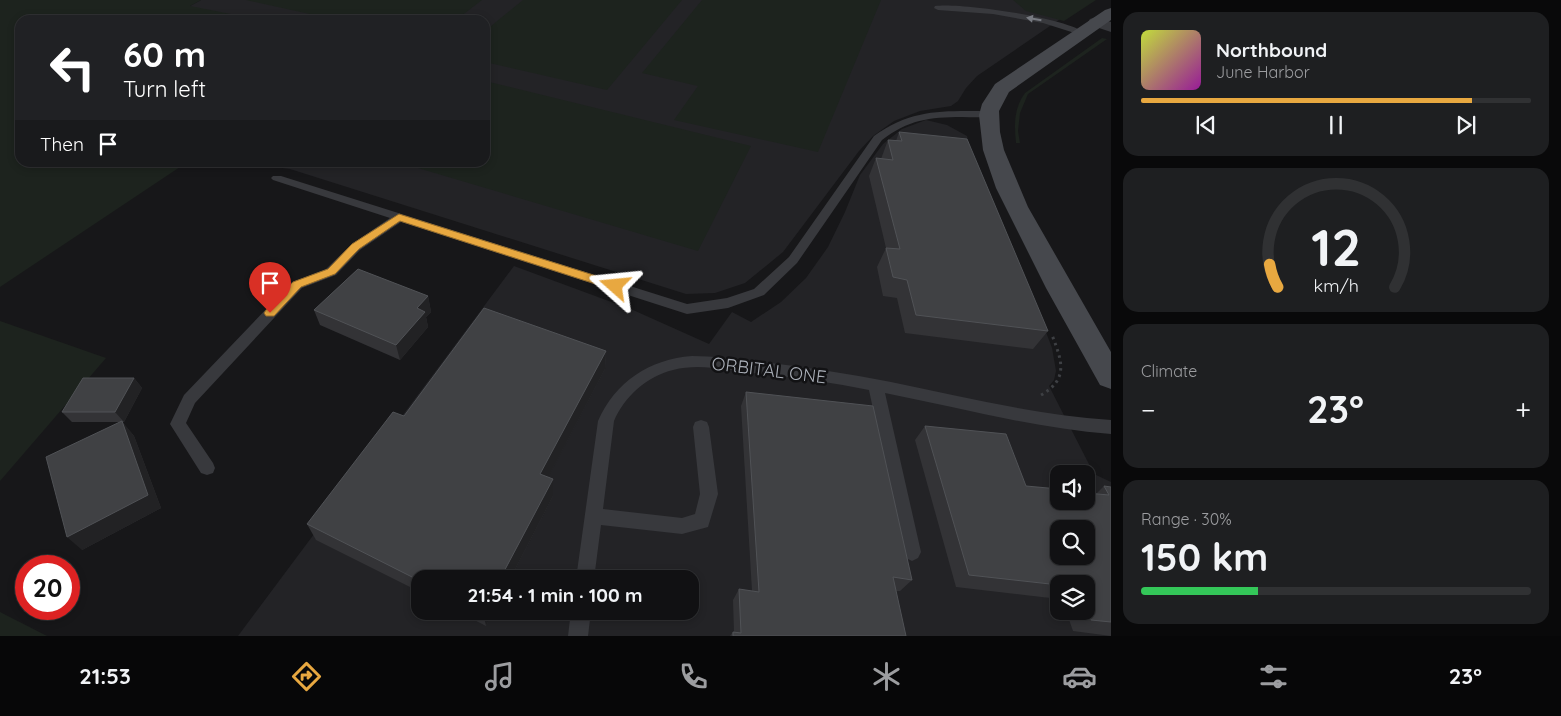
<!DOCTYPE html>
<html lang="en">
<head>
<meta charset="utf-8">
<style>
  body { margin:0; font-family:Quicksand,sans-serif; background:#1e1f21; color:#f1f3f6; height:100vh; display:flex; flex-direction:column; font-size:19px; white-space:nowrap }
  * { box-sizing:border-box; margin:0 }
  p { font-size:16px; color:#9c9da0 }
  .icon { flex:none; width:28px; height:28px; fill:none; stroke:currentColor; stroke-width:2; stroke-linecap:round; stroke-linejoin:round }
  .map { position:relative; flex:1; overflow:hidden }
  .panel { display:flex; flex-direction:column; gap:12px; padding:12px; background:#09090a; width:450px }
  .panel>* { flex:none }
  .guide { position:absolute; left:15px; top:15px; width:475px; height:152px; border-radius:15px; box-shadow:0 2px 8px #0003,0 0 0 1px #303133; background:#202124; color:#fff; overflow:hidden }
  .fabs { position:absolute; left:1050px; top:465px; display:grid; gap:10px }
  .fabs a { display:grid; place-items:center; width:45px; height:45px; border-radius:10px; background:#111113; box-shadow:0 2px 8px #0003,0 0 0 1px #303133; font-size:25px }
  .speed { position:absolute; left:15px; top:555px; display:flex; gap:10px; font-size:25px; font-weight:700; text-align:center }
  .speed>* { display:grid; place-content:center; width:65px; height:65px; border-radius:50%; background:#111113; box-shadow:0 2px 8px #0003,0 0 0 1px #303133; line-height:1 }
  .speed .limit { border:8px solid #d22; background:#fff; color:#111 }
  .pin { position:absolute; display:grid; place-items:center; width:42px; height:42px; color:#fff; margin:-51px -21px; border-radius:50% 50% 50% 0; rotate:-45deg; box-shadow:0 0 5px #0007 }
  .pin .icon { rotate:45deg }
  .me { position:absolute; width:55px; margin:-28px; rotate:288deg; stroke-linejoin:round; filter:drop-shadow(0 0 4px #0008) }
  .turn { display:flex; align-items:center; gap:18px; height:105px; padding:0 25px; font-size:22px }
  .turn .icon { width:65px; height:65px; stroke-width:2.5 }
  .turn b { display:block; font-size:35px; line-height:42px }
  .then { display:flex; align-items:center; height:48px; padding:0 25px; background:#0003; gap:10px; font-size:19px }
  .big { font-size:38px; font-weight:700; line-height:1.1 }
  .panel .card { flex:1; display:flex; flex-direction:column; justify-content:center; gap:8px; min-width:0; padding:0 18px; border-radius:15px; background:#1e1f21 }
  .panel .dial { align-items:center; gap:0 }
  .dial svg { height:130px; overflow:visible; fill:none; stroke:#303133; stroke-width:7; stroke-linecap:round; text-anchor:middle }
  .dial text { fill:#f1f3f6; stroke:none }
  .song { display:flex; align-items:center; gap:15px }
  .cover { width:60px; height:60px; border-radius:8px; background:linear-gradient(135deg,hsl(70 70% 55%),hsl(300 70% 35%)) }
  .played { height:5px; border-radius:2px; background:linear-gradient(90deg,#e8a840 85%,#303133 85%) }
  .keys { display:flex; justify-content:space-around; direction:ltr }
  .heat { display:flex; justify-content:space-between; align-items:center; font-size:28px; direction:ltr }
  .charge { height:8px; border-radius:4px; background:linear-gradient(90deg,#34c759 30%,#303133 0) }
  .trip { position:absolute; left:411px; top:570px; width:288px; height:50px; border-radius:15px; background:#111113; box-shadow:0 2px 8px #0003,0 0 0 1px #303133; font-weight:700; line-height:50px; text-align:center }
  .tab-bar { display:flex; height:80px; justify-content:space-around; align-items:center; background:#070708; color:#9c9da0 }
  .tab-bar .icon { width:35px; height:35px }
  .tab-bar .selected { color:#e8a840 }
  .tab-bar b { font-size:22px; color:#f1f3f6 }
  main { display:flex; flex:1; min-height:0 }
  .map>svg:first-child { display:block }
  .built { fill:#232326; fill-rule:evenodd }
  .green { fill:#1d231e }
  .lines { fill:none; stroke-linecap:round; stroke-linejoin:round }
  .path { stroke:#3e4044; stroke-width:3; stroke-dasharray:2.5 4; stroke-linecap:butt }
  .lane { fill:#38393d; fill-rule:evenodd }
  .street { fill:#38393d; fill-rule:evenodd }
  .secondary { fill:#46484d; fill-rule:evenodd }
  .wall { fill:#333336 }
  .shaded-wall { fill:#222224 }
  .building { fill:#404144; stroke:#505256; fill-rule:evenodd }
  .oneway { fill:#777a81 }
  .route { fill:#e8a840; stroke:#976d2a }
  .labels { text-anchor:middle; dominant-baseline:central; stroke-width:5; stroke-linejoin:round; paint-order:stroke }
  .street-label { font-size:18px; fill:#aaafb8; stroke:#121214 }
</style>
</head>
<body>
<main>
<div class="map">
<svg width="1111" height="636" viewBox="0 0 1111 636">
  <rect width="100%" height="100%" fill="#171719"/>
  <g class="built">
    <polygon points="201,0 1088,0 977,76 966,88 958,101 951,106 920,111 894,121 873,136 859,151 783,252 745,283 715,293 686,294 290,169 245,163 485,162 485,20 165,20"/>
    <path d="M926,120l21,5 20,11 3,12 62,147 20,53 4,23 -2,9 -5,6 45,88 17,8v154h-873l276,-370 119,44 76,34 23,-32 19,10 30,-20 25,-24 22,-31 17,-35 15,-37 23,-31 19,-15zM1059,474h27v27h-27zM1059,529h27v27h-27zM420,579h270v32h-270zM1059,584h27v27h-27z"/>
  </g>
  <g class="green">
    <polygon points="0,0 201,0 190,6 261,20 20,20 20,162 186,163 0,287"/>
    <polygon points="246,0 482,0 456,20 337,20"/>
    <polygon points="523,0 682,0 607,90 485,62 485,31"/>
    <polygon points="702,0 881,0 818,152 674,120 698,86 642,73"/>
    <polygon points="1013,0 1096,0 1064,21 1026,11"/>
    <path d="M1102,38l5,1 -79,55 -8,19 -2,18 2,12h-4c-2,-19 -2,-35 9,-50z"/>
    <polygon points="485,81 751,146 698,251 401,163 485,162"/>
    <polygon points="0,321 106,358 0,481"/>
    <polygon points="0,612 47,636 0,636"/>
  </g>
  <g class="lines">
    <path class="path" d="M1041,395c28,-16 21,-34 11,-60"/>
    <g class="lane">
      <path d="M935,6c24,-4 132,12 150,27l-4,2 -38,-12 -50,-9 -55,-4 -4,-2z"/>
      <path d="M989,111l3,1v4c-9,2 -20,1 -30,1 -33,0 -54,3 -80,23l-85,123 -33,32 -36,13 -41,6 -286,-92 -41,28 -24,25 -34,13 -107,115 -9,20 27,40 2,5 -2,5 -6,2 -6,-2 -31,-49 14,-29 108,-113 34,-13 26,-25 38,-26 -117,-38 -2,-2 2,-2h8l406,128 40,-6 27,-9 35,-32 85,-121c38,-28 71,-25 115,-25z"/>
      <path d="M692,356c21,0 40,3 61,5 46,5 92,12 138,21 74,15 145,33 220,38v14c-77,-6 -150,-26 -226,-41l36,159 -3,6 -6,3 -6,-3 -3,-6 -34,-162c-38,-8 -77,-13 -117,-17 -26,-3 -53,-10 -79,-3 -26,6 -49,27 -59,51l-11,88 79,9 13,-4 5,-20 -7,-67 2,-5 6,-2 6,2 2,5 9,67 -10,33 -26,7 -81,-9 -7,54h-18l22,-158c17,-39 52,-62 94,-65z"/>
      <polygon points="571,611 591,611 588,636 568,636"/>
    </g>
    <polygon class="street" points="1096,17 1111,22 1111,32 1090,25 1088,22 1090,19"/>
    <polygon class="secondary" points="1111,8 1111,20 1009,92 999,111 1000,132 1004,150 1028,207 1111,352 1111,389 1100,385 1046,288 996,188 983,150 979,115 982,104 995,84 1105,10"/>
  </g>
  <g class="wall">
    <polygon points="899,132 1048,331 1033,349 905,333 897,298 883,296 877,267 886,248 869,176 876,158 881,159 888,140 896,141"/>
    <polygon points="428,296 431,312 426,317 428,327 400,360 320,325 314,310"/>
    <polygon points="606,351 605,369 548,477 553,496 510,579 420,579 420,592 316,540 307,524 404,416"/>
    <polygon points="134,378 142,388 124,422 122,422 134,436 161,508 82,550 120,422 72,422 62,412"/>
    <polygon points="746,392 912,580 900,591 896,591 906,636 730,636 733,632 734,632 733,600 739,589 752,591 741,406"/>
    <polygon points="925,426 1026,486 1096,494 1104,486 1111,487 1111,636 1073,631 1066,611 1086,611 1086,584 1059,584 1059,599 956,587 915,440"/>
    <polygon points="457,611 493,611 486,626"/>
  </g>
  <g class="shaded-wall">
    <polygon points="428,296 431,312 426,317 428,327 400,360 396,345 417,308"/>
    <polygon points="606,351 605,369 541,491 540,474"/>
    <polygon points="134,378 142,388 124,422 115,412"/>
    <polygon points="122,421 134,436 161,508 82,550 67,537"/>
    <polygon points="553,479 553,496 510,579 500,579"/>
    <polygon points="483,611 493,611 486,626 483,612"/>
  </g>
  <g class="building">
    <polygon points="899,132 967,139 1048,331 916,315 907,280 893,277 886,248 900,249 876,158 893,160 888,140 902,141"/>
    <polygon points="358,269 428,296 417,308 425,312 396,345 314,310"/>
    <polygon points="484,308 606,351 540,474 553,479 500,579 420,579 420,581 307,524 393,412 404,416"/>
    <polygon points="83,378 134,378 115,412 62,412"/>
    <polygon points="746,392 873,406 912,580 893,577 906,636 733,636 733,632 741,633 739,589 759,592"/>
    <polygon points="122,421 148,495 67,537 46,457"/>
    <path d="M925,426l81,8 20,52 33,3v12h27v-8l23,2 -5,-9 7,1v135l-20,-2 -5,-13v-23h-27v1l-90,-10zM1059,529h27v27h-27z"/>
  </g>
  <defs><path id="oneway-solid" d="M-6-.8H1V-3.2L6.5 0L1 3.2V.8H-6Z" transform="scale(1.25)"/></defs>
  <use class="oneway" href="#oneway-solid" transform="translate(1034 19) rotate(-170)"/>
  <polygon class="route" points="399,214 619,283 621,286 619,289 611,289 400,221 359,249 335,274 301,287 274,316 266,316 264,313 266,310 293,282 328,269 352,244"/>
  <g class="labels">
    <g class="street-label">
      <text transform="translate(769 370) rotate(7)">ORBITAL ONE</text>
    </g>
  </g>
</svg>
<div class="fabs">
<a><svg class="icon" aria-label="sound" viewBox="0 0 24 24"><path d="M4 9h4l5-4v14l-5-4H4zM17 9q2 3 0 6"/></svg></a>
<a><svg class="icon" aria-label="search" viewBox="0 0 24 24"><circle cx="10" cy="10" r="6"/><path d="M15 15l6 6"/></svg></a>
<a><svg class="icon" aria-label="layers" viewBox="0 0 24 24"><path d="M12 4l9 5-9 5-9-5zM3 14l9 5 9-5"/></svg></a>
</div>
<div class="speed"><div class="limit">20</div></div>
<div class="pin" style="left:270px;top:313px;background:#d93025"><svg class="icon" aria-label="arrive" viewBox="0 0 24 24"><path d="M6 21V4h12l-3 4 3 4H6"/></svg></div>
<svg class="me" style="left:615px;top:286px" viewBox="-20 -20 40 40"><path d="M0-17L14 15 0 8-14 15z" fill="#e8a840" stroke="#fff" stroke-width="4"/></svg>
<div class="trip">21:54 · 1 min · 100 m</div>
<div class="guide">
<div class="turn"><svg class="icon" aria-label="left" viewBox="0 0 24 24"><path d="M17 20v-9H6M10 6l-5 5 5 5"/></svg><div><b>60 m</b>Turn left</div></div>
<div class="then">Then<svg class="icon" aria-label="arrive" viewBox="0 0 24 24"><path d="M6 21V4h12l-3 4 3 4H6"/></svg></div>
</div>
</div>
<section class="panel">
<div class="card">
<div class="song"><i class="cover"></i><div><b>Northbound</b><p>June Harbor</p></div></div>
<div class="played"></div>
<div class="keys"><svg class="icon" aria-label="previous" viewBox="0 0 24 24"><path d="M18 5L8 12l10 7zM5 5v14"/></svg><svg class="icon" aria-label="pause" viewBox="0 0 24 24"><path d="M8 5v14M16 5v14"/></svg><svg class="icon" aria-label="next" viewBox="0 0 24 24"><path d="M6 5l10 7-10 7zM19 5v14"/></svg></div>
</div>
<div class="card dial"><svg viewBox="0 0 100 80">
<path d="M14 69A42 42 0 1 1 86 69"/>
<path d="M14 69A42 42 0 0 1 9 55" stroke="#e8a840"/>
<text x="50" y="56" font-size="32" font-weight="700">12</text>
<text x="50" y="72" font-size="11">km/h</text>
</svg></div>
<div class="card"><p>Climate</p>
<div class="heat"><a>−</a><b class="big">23°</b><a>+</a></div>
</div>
<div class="card"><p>Range · 30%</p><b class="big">150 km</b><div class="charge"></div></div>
</section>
</main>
<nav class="tab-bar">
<b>21:53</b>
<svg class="icon selected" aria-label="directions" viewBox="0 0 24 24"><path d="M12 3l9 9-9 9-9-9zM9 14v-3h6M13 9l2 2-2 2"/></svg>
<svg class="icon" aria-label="music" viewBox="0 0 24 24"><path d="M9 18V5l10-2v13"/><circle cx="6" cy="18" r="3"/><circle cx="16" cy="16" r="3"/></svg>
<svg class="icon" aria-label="phone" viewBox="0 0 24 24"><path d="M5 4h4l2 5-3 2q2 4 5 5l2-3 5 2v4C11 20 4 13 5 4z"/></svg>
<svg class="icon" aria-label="climate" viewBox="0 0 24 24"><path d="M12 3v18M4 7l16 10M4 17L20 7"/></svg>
<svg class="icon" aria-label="car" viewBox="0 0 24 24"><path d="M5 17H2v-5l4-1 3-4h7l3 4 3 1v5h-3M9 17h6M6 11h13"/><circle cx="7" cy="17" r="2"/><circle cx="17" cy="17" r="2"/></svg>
<svg class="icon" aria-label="filters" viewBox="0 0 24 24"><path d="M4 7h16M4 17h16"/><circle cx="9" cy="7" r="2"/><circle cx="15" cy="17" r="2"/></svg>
<b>23°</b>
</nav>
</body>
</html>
